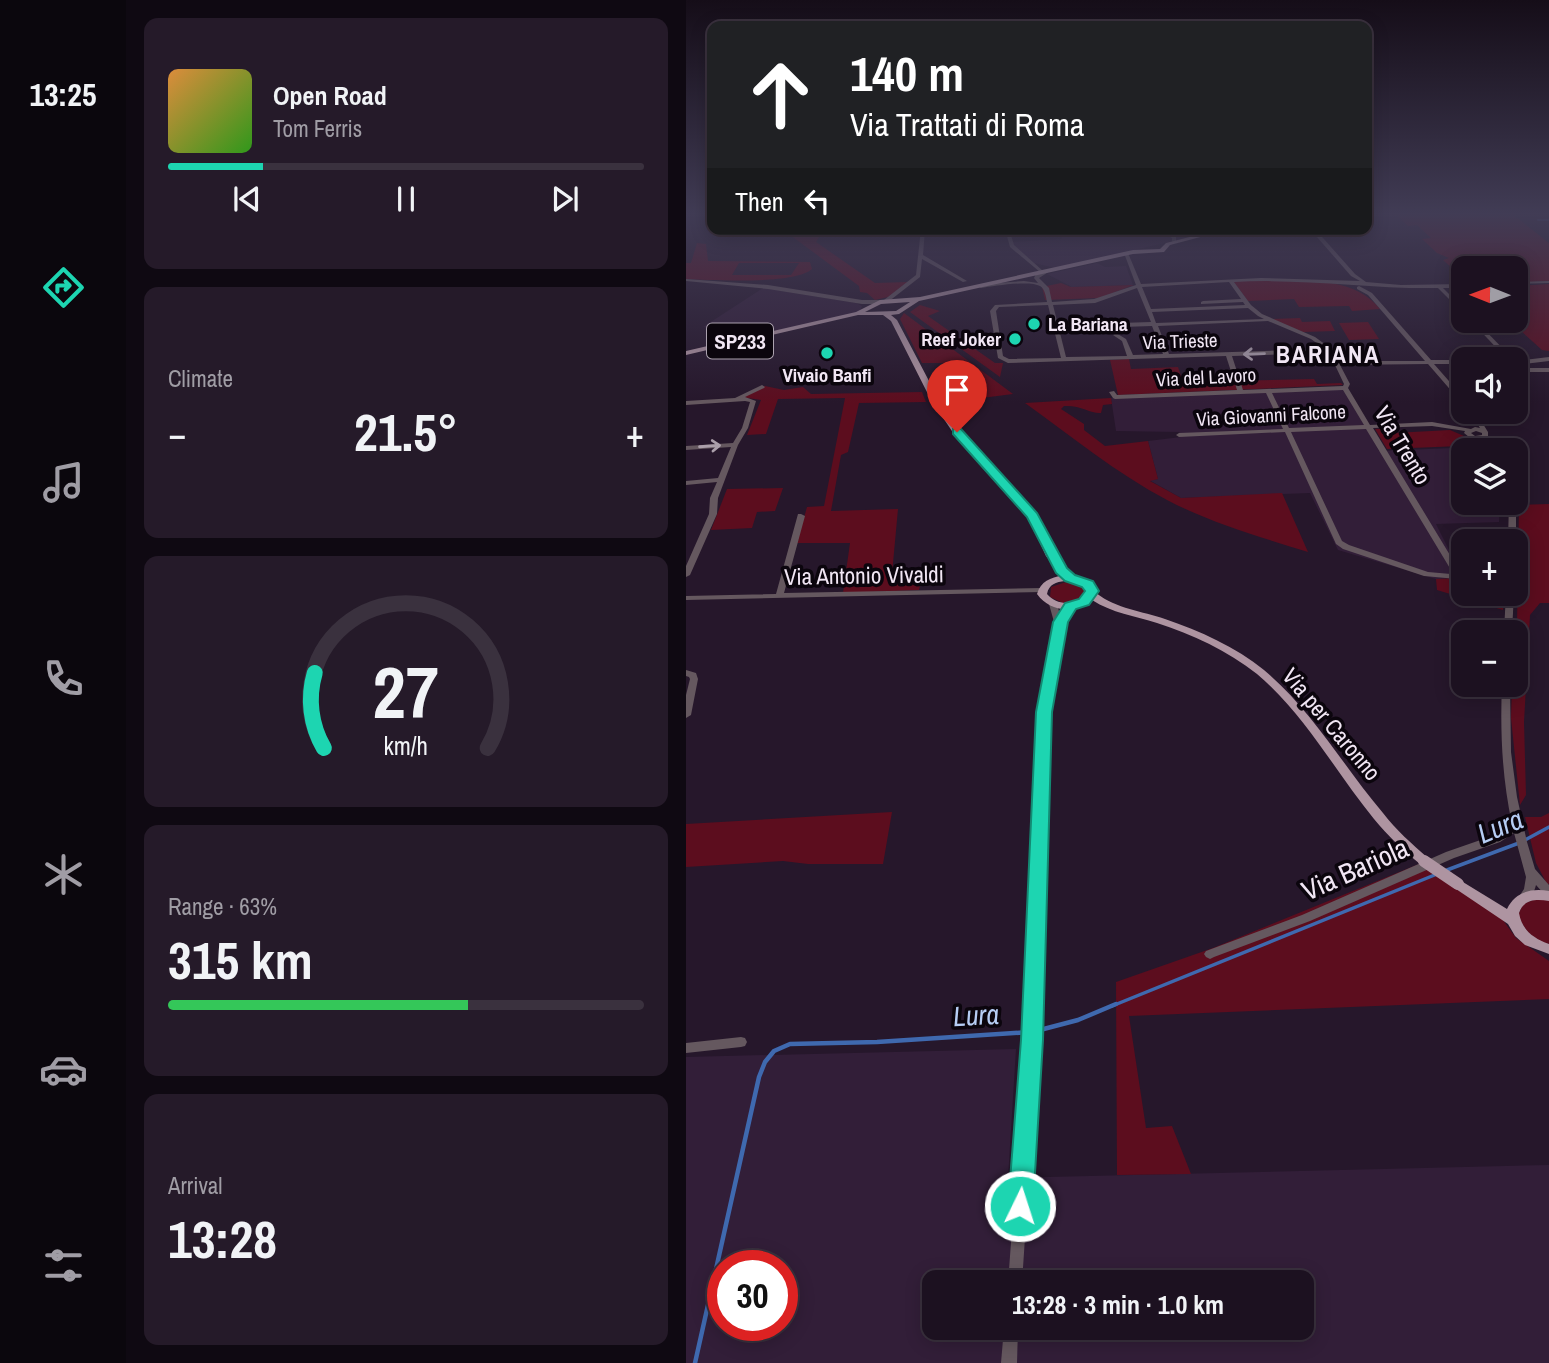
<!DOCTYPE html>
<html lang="en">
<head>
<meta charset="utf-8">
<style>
  body { margin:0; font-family:"Archivo Narrow",sans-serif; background:#251a29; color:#f1f3f6; height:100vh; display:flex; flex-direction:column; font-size:26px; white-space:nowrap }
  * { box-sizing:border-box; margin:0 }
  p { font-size:23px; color:#a09da5 }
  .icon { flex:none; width:38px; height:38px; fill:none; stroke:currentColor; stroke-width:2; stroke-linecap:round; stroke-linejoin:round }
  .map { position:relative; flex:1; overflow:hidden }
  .panel { display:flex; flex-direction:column; gap:18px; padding:18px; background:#0f0912; width:560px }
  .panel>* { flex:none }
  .banner { position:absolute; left:21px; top:21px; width:665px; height:214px; border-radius:14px; box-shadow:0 4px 18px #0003,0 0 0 2px #3a313e; background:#202124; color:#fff; overflow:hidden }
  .needle { width:46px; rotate:271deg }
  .controls { position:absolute; left:765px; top:256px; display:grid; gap:14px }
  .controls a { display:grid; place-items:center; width:77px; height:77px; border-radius:14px; background:#1c1120; box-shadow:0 4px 18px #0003,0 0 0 2px #3a313e; font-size:35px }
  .speed { position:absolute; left:21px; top:1250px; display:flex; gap:14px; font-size:35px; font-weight:700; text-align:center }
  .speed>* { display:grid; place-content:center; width:91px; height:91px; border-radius:50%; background:#1c1120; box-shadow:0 4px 18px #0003,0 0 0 2px #3a313e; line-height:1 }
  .speed .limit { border:10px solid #d22; background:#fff; color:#111 }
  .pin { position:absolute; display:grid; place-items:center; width:60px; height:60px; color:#fff; margin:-72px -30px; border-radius:50% 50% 50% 0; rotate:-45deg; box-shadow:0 0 7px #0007 }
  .pin .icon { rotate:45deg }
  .me { position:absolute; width:77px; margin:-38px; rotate:4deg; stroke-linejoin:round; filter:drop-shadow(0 0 5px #0008) }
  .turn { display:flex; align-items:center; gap:24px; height:147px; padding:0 28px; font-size:32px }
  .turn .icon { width:91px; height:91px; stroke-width:2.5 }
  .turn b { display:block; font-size:49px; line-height:60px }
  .then { display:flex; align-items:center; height:66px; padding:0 28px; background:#0003; gap:14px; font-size:26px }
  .big { font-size:52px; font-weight:700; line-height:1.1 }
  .panel .card { flex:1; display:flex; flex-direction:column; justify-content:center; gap:10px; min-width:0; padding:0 24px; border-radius:14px; background:#251a29 }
  .panel .dial { align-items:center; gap:0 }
  .dial svg { height:182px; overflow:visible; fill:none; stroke:#3a313e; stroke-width:7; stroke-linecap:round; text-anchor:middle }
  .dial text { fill:#f1f3f6; stroke:none }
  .song { display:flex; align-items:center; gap:21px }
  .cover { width:84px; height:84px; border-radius:10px; background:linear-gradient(135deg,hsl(30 70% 55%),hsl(110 70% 35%)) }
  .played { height:7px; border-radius:4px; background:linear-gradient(90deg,#1dd5b1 20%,#3a313e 20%) }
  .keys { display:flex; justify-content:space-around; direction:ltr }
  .heat { display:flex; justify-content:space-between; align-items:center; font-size:38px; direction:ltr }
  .charge { height:10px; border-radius:5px; background:linear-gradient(90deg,#34c759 63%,#3a313e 0) }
  .trip { position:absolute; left:236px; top:1270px; width:392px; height:70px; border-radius:14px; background:#1c1120; box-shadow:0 4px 18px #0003,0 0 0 2px #3a313e; font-weight:700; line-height:70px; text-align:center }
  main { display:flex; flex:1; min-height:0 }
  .tab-bar { display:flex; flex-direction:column; width:126px; justify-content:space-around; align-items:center; background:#0b070d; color:#a09da5 }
  .tab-bar .icon { width:49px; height:49px }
  .tab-bar .selected { color:#1dd5b1 }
  .tab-bar b { font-size:32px; color:#f1f3f6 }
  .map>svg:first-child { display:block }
  .built { fill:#321e38; fill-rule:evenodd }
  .green { fill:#5c0d1e; fill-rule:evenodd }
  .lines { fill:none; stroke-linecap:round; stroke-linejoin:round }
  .stream-far2 { stroke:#3f69af; stroke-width:2 }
  .stream-far1 { stroke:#3f69af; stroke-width:3.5 }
  .stream { stroke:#3f69af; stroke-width:4.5 }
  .minor { fill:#65585f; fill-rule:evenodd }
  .major { fill:#ae94a1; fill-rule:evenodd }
  .major-bridge { stroke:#ae94a1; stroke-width:12 }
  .oneway { stroke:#ab9faa }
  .route { fill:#1dd5b1; stroke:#138a73; stroke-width:2 }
  .poi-dot { fill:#1dd5b1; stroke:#0b050d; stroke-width:2.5 }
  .labels { text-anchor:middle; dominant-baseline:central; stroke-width:7; stroke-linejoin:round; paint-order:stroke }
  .far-poi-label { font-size:19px; font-weight:bold; fill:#f1e6f4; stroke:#0b050d; text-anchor:start }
  .far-street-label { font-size:19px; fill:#f1e6f4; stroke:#0b050d }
  .shield { fill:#0b050d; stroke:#aca2af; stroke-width:2 }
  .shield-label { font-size:21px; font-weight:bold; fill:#f1e6f4 }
  .street-label { font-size:23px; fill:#f1e6f4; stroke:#0b050d }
  .far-district-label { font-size:24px; font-weight:bold; letter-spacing:2px; fill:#f1e6f4; stroke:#0b050d }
  .near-water-label { font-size:28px; font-style:italic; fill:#b6cdf4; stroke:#0b050d }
  .near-street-label { font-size:28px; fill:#f1e6f4; stroke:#0b050d }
</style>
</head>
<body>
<main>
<nav class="tab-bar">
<b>13:25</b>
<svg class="icon selected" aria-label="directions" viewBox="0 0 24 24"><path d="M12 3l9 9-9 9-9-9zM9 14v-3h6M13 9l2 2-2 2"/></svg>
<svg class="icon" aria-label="music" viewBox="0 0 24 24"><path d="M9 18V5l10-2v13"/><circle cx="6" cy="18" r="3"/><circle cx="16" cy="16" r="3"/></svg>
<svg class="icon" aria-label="phone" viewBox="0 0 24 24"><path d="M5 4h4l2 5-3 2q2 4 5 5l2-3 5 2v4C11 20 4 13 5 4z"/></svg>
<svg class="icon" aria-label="climate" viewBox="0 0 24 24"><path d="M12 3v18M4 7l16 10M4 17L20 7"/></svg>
<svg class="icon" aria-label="car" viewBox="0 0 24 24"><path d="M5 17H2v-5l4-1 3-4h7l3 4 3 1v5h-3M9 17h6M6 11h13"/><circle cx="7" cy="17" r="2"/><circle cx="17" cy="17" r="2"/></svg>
<svg class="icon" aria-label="filters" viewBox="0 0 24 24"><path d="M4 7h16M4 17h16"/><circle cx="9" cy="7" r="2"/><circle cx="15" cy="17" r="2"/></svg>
</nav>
<section class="panel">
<div class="card">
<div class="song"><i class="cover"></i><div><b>Open Road</b><p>Tom Ferris</p></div></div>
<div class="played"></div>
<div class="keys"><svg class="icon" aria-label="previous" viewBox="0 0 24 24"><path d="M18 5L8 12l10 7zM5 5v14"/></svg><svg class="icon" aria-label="pause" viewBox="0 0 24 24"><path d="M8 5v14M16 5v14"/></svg><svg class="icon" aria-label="next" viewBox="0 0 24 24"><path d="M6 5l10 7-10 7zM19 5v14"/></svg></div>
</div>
<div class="card"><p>Climate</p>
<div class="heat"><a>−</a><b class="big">21.5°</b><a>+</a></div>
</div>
<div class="card dial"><svg viewBox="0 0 100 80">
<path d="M14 69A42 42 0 1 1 86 69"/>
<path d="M14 69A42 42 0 0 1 10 36" stroke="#1dd5b1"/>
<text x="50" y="56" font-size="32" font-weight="700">27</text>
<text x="50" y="72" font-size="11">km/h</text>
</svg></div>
<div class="card"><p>Range · 63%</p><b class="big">315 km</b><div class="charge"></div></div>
<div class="card"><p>Arrival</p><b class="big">13:28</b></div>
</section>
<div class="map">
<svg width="863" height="1363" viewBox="0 0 863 1363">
  <rect width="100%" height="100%" fill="#26172b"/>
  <g class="built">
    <polygon points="374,229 540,229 369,268 348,263 324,242 376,239"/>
    <polygon points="411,263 419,267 440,266 447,285 386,287 361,274"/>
    <polygon points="77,288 170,303 176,306 174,311 160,315 40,343 30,329 17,327"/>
    <polygon points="658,388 693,451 766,448 777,463 777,502 814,502 813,522 750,524 777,578 750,579 652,550 624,493 495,498 463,480 472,479 462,441 495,437 493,432 430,431 425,398"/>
    <path d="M330,1049l-8,129 541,-13v198h-863v-306zM37,1265h59v60h-59zM248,1283h368v45h-368z"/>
  </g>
  <g class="green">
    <polygon points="708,213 825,213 863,243 863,281 830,283 830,268 777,268 777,278 757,260 763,258 751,253 736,239 745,238 731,225 722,226"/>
    <polygon points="96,229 137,231 130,242 189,283 222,282 202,297 189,300 181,293 174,292 173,286"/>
    <path d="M11,243l9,1 2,17 102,1 2,7c-18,16 -100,11 -126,10v-16h5zM53,263h60l-8,12h-59z"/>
    <path d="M593,279c37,3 76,-1 101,30l-28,2 -3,-5 -50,1 -5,-8 -46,2 -15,-20z"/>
    <polygon points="375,283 385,287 448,285 413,298 359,300 356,287"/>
    <polygon points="863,284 863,351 856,350 823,320 830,320 830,286"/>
    <polygon points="234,305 254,311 242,316 309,363 317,363 314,377 224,312"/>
    <polygon points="218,313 327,394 257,403 249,392 258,391 262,363 236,363 214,319"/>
    <polygon points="614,318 616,322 644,321 649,331 617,332 586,319"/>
    <polygon points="682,322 693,339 663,340 653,323"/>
    <polygon points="443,359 445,369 492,367 497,382 628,379 631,384 655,383 657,385 432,395 424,360"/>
    <polygon points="79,386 98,390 117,387 125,394 236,392 240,402 173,403 162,452 155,455 145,511 212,509 206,574 237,572 233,590 157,593 164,543 111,543 121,507 138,506 159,398 92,399 80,434 61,435 75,400 55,397"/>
    <path d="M425,398l1,6 -9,1 -2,8c-10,1 -20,-8 -37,-7l-3,3 23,15v6l21,16 43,-5 10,38 -8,2 31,17 101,-5 26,59c-48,-15 -97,-29 -141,-52 -51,-27 -96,-64 -142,-97z"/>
    <polygon points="704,428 708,433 764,430 799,445 701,449 689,429"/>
    <polygon points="97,488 89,511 71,512 66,528 25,530 41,489"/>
    <polygon points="863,504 863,603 854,603 844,615 838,722 840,795 834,805 825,718 826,684 830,684 833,505"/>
    <polygon points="777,578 777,593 818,593 817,610 751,590 750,579"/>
    <polygon points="380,582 396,585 400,591 397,598 377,603 364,597 365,587"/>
    <polygon points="206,812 197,864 122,864 97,861 0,867 0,824"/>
    <polygon points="863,813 863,884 861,884 850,863 839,817 855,817"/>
    <polygon points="733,864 814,916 830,938 863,961 863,999 443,1016 460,1128 486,1126 505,1174 431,1175 430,982 527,948"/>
    <path d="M850,899l13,1v44c-16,-4 -25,-14 -31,-29l5,-11z"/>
  </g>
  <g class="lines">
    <polyline class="stream-far2" points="852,220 863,220"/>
    <g class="stream-far1">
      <polyline points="839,840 863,827"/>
      <polyline points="761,870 833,843"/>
      <polyline points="426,1006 751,874"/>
    </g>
    <g class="stream">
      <polyline points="350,1031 392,1020 430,1004"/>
      <polyline points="9,1363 73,1077 79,1062 88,1051 104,1044 191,1042 344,1032"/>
    </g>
    <g class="minor">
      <polygon points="235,229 239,229 237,255 281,281 277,282 236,259 234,277 202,302 198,302 198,300 230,275"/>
      <path d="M319,229h4l5,16 29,26 5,-1 2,1 -11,7 10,10 3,14 42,-3 42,-14 -12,-32 2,-1 2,1 13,31 120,-6 99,3 -9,-5 -41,-47h5l40,45 11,8 35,3 62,-1v4h-20l20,20v5l-25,-25c-68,1 -136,-10 -204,-6l17,23 11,9 53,23 18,13 6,11h86l-57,-66 -11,-6v-2l2,-1 13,7 59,67h32v4h-29l29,33v6l-2,-1 -33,-38 -88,1 10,19 -2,4 22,37 62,-3 39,7 4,-2 5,1 -11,-17h6l13,21v5l-5,1 19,12c-12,0 -30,-10 -38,-17l1,-2 -33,-5 -59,2 86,142 -2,9 -33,-3 -81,-27 -7,-5 -51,-112 -106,5 -3,-2 3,-2 104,-4 -17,-36 -151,6 -2,-1 -4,-6 5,-1 3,4 120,-5 -11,-34 -218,7 -10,-5 -8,-47 5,-6 52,-3c-1,-5 -2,-13 -7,-16 -10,-6 -46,0 -59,2l-3,-2 3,-2 43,-3 14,2 -4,-5 2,-4 4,-2 -30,-25zM543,282l12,17 -38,2 -2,1v2l42,-2 2,3 -94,4 -9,-22zM451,288l14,34 -93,3 -5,-20 42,-2zM362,305l13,53 -52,1 -6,-3 -7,-45 3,-4zM562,308l10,8 6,3 -108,4 -4,-11zM582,321l43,18 14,10 -156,5 -11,-28zM466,326l11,28 -30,1 -7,-16 -10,-6 -3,2 9,6 5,15 -61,1 -7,-28zM643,353l4,8h-24l-8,-7zM609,354l11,10 29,1 9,19 -1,2 -100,4 -11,-34zM657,390l21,35 -75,3 -17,-35zM680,429l85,141v4l-23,-2 -79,-27 -7,-4 -51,-109zM790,431l6,2v2l-7,1 -4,-3z"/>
      <polygon points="471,229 477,229 490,236 490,241 486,242 486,238"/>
      <polygon points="0,279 82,285 176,300 194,300 197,302 194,304 176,304 82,289 0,281"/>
      <polygon points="863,281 863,283 830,284 830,282"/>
      <polygon points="784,320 789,320 827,359 821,359"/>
      <polygon points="863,357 863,361 830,365 830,361"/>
      <rect x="830" y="368" width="33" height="4"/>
      <polygon points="76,385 79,387 78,388 59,397 70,401 62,428 52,445 32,498 31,514 4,575 0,577 0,566 23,514 24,498 31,482 0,485 0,481 32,478 45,447 0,450 0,446 47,443 56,428 64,402 59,401 0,405 0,401 49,398"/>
      <polygon points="830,501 830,541 822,541 823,502 830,502"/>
      <polygon points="112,514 115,514 119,516 98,593 356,588 360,590 356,592 0,600 0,596 90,594"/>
      <polygon points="820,593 828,593 826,632 818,632"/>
      <polygon points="364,602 370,602 371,604 376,622 363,712 352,1040 336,1283 322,1283 340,1040 353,712 368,622 363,604"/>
      <polygon points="0,670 10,673 12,679 5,715 0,718 0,695 4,679 3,677 0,676"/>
      <path d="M816,684h8l1,68 6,45 10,45 8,27 14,16v11l-4,-1 -9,-10c-2,8 -7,19 -17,16l-1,-3 6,-9 2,-12 -12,-44 -14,9 -46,16 -144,63 -96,36 -4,2 -4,-2 -2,-3 2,-3 96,-36 144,-63 46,-16 20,-12c-10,-46 -12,-93 -10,-140z"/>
      <polygon points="55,1037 59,1038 61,1042 59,1046 55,1047 0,1053 0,1043"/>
      <polygon points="318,1328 332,1328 331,1363 315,1363"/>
    </g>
    <g class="major">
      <path d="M535,229l6,1 -57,15 -6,7 -31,2 -214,47 -20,13 -8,1 6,5 42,80 21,30 75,83 20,42 19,23 17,4 6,9 -1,2c21,16 46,18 69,26 35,12 71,28 99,51 48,40 79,96 119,143 13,17 29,31 45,45l2,3 -2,3 -4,2 -4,-2c-17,-14 -32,-28 -46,-45 -39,-48 -69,-104 -117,-145 -29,-23 -65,-40 -100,-51 -22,-7 -45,-10 -65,-23 -18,13 -41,13 -55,-6 4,-13 13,-16 26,-19l-17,-19 -18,-40 -74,-82 -23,-34 -40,-79 -8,-6h-25l-172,40v-4l170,-39 24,-12 40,-3 213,-47 27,-1 6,-6zM224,302l-14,9 -31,1 16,-8zM379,581l19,5 3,5 -1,5c-14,9 -28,10 -39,-2 2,-10 9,-12 18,-13z"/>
      <path d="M772,879l49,30c8,-17 24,-21 42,-18v10c-13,-2 -25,-2 -30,12 3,17 14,25 30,31v10l-24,-9 -10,-9 -7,-12 -55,-37 -1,-3 1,-3z"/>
    </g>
    <polyline class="major-bridge" points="738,861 772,884"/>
  </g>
  <defs><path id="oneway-shaft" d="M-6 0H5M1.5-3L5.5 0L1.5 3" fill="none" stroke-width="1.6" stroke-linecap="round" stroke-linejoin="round" transform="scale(1.75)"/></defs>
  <g class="oneway">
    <use href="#oneway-shaft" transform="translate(568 354) rotate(178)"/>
    <use href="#oneway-shaft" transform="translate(24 446) rotate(-4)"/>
  </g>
  <linearGradient id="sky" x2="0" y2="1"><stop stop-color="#150d18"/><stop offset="0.53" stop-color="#413c55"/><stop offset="1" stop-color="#413c55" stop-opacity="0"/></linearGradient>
  <rect width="863" height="403" fill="url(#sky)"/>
  <polygon class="route" points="267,429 275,429 351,513 381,568 389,575 407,581 413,591 403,605 390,609 382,622 366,712 357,1040 347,1206 343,1215 334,1218 325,1215 322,1206 335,1040 350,712 367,622 379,603 393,599 399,591 396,587 379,581 370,573 341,517 267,434"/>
  <g class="poi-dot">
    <circle cx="348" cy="324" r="7"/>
    <circle cx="329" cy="339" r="7"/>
    <circle cx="141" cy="353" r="7"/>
  </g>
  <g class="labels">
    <g class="far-poi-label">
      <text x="362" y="324">La Bariana</text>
      <text x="315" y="339" text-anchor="end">Reef Joker</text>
      <text x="141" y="375" text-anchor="middle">Vivaio Banfi</text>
    </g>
    <g class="far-street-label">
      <text transform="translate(494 341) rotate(-2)">Via Trieste</text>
      <text transform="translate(520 377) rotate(-3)">Via del Lavoro</text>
      <text transform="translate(585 415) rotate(-3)">Via Giovanni Falcone</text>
    </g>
    <rect class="shield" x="21" y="323.5" width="66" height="35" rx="5"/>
    <g class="shield-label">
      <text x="54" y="341">SP233</text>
    </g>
    <g class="street-label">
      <text transform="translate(717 445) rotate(59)">Via Trento</text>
      <text transform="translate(178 575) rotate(-1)">Via Antonio Vivaldi</text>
      <text transform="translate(646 724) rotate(50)">Via per Caronno</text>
    </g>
    <g class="far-district-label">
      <text x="642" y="354">BARIANA</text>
    </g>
    <g class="near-water-label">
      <text transform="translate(814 826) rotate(-22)">Lura</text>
      <text transform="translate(290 1015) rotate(-3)">Lura</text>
    </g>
    <g class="near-street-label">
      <text transform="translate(669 869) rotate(-24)">Via Bariola</text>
    </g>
  </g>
</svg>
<div class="controls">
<a><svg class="needle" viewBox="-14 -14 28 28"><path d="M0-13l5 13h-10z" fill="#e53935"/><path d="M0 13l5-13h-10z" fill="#a09da5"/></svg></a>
<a><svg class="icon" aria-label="sound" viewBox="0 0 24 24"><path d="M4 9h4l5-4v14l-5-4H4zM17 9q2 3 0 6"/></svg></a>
<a><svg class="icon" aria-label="layers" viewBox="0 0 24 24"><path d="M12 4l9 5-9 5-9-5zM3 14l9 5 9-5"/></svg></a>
<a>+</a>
<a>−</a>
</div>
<div class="speed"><div class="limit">30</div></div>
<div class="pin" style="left:271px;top:432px;background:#d93025"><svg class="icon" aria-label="arrive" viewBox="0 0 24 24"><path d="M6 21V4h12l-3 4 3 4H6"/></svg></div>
<svg class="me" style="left:334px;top:1206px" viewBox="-20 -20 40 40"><circle r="17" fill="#1dd5b1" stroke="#fff" stroke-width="3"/><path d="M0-11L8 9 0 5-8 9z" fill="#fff"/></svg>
<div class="trip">13:28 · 3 min · 1.0 km</div>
<div class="banner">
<div class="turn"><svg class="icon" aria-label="ahead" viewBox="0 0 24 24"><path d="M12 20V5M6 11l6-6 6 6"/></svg><div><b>140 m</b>Via Trattati di Roma</div></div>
<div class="then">Then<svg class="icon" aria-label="left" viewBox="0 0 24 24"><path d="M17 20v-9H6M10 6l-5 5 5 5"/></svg></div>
</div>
</div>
</main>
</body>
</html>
